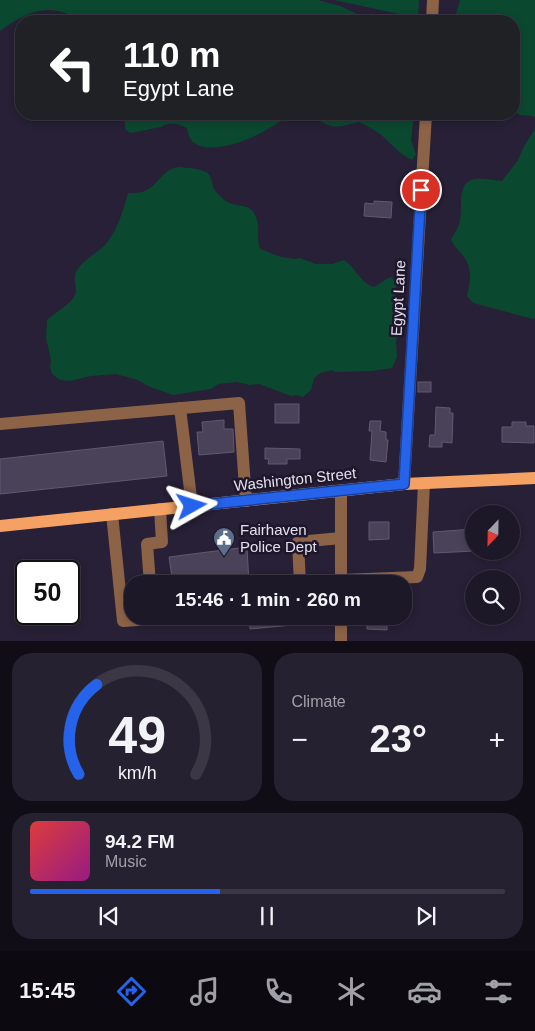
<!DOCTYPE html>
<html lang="en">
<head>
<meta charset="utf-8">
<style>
  body { margin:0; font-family:Helvetica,sans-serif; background:#252130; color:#f1f3f6; height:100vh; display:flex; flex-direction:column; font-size:19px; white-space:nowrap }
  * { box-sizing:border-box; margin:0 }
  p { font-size:16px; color:#a0a0a8 }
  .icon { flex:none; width:28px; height:28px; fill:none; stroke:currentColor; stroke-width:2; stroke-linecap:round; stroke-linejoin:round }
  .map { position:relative; height:641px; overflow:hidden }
  .details { display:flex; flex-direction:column; gap:12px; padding:12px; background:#100d16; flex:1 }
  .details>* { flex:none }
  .guide { position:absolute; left:15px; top:15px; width:505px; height:105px; border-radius:20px; box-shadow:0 2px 8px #0003,0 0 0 1px #3b3745; background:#202124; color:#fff; overflow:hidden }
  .needle { width:32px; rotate:202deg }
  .buttons { position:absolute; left:465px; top:505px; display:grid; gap:10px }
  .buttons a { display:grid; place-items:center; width:55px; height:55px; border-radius:50%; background:#1d1828; box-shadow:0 2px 8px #0003,0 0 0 1px #3b3745; font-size:25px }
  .speed { position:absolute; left:15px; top:560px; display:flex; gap:10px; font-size:25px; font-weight:700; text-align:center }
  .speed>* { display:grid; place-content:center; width:65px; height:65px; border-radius:50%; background:#1d1828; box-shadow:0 2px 8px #0003,0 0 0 1px #3b3745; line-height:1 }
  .speed .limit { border:2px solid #111; border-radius:8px; background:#fff; color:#111 }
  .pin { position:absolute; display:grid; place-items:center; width:42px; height:42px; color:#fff; margin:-21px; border:2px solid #fff; border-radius:50%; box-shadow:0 1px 5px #0007 }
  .me { position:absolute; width:55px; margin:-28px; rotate:84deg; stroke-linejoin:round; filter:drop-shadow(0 0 4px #0008) }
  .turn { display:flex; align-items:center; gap:18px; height:105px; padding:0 25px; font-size:22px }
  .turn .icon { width:65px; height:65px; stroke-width:2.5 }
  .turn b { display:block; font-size:35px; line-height:42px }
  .big { font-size:38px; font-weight:600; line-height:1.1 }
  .details .card { flex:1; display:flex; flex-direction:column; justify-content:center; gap:8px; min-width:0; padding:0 18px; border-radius:20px; background:#252130 }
  .details .dial { align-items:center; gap:0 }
  .dial svg { height:130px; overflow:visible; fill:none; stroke:#3b3745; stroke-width:7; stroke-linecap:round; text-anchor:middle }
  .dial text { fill:#f1f3f6; stroke:none }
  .song { display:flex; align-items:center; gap:15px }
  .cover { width:60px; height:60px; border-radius:8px; background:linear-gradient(135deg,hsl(0 70% 55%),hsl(310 70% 35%)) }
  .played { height:5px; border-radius:2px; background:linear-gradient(90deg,#2563eb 40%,#3b3745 40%) }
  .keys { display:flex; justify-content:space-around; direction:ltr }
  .heat { display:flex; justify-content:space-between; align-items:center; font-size:28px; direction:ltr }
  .details .tiles { flex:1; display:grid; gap:12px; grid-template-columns:1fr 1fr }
  .card:last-child { grid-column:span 2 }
  .trip { position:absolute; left:124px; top:575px; width:288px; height:50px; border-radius:20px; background:#1d1828; box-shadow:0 2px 8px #0003,0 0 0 1px #3b3745; font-weight:600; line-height:50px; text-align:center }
  .menu { display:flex; height:80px; justify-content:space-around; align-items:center; background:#0c0a10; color:#a0a0a8 }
  .menu .icon { width:35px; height:35px }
  .menu .on { color:#2563eb }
  .menu b { font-size:22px; color:#f1f3f6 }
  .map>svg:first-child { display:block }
  .green { fill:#0b4830 }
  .building { fill:#494259; stroke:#605972 }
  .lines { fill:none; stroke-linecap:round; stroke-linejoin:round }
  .minor { stroke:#8c6347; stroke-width:12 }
  .major { stroke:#f5a163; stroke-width:12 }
  .route-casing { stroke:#184099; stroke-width:12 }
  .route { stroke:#2563eb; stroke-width:9 }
  .labels { text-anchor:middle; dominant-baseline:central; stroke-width:5; stroke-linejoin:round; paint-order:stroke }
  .street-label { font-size:15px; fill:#e4e0ee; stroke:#1e172b }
  .poi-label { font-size:15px; fill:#e4e0ee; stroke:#1e172b; text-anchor:start }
</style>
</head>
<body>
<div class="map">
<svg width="535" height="641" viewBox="0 0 535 641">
  <rect width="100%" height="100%" fill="#272036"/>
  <g class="green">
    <path d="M0,0h318l22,6 33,15h-294c-26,-21 -54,-9 -79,10z"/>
    <polygon points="334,0 419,0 418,18"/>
    <path d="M460,0h75v117c-7,-3 -16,1 -21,-7v-89h-60z"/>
    <path d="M125,114h289l-3,26 5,15 -4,5c-13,-6 -21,-17 -32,-26 -5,-4 -15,-9 -21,-12 -10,2 -21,7 -30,3 -8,-2 -17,-10 -25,-11 -13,-1 -27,10 -38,16 -16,10 -57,26 -73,12 -4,-4 -5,-9 -6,-14 -9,-4 -17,-7 -26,-1l-31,6 -5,-4z"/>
    <path d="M535,129v189l-2,1 -60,-16 -6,-7c3,-14 6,-28 -4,-40 -4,-6 -10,-10 -12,-17 3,-5 8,-12 9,-18 1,-6 1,-13 1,-20 1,-29 19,-22 41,-20l16,-21 6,-14z"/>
    <path d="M179,167c9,1 19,1 27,5 7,4 5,14 10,20 5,5 10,10 16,12 10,3 18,0 23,11 6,11 1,23 5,34l21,8 14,2 5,-1 16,6h16l12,-4c11,7 16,22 29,27 7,-2 12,-9 19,-10l4,8 3,46 -3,11 1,15 -5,11 -20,3 -36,1 -4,-2 -12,3 -6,5 -3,12 -8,7 -6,-2 -6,1 -32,-12 -9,1 -14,-3 -18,2 -7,5 -38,6 -23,-8 -12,-7 -22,-6 -25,2 -21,5 -10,-1 -8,-6 -2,-7 1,-7 -5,-22 1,-18c9,-9 28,-17 29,-29 0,-6 -3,-13 0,-19 6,-11 19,-18 28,-26 13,-14 19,-35 24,-53 5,0 12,0 17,-2 14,-6 17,-22 34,-24z"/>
  </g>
  <g class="building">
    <polygon points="374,201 392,202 391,218 364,216 365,203 374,204"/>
    <rect x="418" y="382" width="13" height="10"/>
    <rect x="275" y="404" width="24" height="19"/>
    <polygon points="436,407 450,408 450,413 453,413 452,443 442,442 442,447 429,447 430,435 435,435"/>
    <polygon points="224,420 224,429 233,429 234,452 199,455 197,432 203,432 202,422"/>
    <polygon points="370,421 381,421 380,431 386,432 386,440 388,440 386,462 370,460 372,431 369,431"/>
    <polygon points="512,422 526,422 526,426 534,426 534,443 502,442 502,427 512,427"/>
    <polygon points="163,441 167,476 0,494 0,459"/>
    <polygon points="265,448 300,449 300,459 287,459 287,464 268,464 269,459 265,459"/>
    <polygon points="369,522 389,522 389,539 369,540"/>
    <polygon points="474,529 474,551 434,553 433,532"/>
    <polygon points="247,547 249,584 173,584 169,557"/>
    <polygon points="249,616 303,616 304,624 250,629"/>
    <polygon points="367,616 387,616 387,630 367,629"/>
  </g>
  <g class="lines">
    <g class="minor">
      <polyline points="432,21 433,0"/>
      <polyline points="180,408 192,506"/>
      <polyline points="0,424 239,403 246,501"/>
      <polyline points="404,484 426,114"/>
      <polyline points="112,514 123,621 152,619 152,616"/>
      <polyline points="341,580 417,577 420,569 424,483"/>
      <polyline points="150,584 147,544 162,542 160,509"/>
      <polyline points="300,584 298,542 341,538"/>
      <polyline points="341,584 341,491"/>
      <polyline points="341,641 341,616"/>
    </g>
    <polyline class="major" points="0,526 404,484 535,478"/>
  </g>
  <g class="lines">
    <g class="route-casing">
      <polyline id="route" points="192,506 404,484 421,190"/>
    </g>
    <use href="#route" class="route"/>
  </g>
  <defs>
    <g id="civic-pin" transform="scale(1.125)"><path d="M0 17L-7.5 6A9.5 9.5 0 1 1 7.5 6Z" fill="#5c6f8a" stroke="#1e172b"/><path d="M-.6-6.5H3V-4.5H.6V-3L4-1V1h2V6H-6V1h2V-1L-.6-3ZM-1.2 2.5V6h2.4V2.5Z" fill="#fff"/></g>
  </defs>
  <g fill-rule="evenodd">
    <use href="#civic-pin" x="224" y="538"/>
  </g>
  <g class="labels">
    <g class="street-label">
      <text transform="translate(398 298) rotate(-87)">Egypt Lane</text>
      <text transform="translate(295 479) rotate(-6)">Washington Street</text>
    </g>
    <g class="poi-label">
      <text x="240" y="529">Fairhaven<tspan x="240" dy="17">Police Dept</tspan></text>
    </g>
  </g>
</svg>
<div class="buttons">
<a><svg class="needle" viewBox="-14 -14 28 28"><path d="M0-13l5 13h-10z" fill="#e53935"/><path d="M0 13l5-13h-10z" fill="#a0a0a8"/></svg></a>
<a><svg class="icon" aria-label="search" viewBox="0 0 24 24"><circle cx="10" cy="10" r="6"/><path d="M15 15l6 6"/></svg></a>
</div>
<div class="speed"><div class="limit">50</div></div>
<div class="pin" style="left:421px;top:190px;background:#d93025"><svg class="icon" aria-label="arrive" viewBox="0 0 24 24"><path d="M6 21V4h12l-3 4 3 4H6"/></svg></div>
<svg class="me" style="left:192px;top:506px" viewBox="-20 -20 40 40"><path d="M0-17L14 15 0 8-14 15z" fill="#2563eb" stroke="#fff" stroke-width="4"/></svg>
<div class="trip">15:46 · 1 min · 260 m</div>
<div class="guide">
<div class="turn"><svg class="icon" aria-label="left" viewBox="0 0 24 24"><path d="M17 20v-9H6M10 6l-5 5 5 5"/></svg><div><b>110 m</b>Egypt Lane</div></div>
</div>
</div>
<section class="details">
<div class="tiles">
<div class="card dial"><svg viewBox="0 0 100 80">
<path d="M14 69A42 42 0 1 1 86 69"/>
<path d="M14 69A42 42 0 0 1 25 14" stroke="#2563eb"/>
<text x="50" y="56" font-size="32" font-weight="700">49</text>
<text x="50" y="72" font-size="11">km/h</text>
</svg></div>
<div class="card"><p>Climate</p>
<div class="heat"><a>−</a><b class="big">23°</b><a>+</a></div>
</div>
<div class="card">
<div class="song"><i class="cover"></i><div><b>94.2 FM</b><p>Music</p></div></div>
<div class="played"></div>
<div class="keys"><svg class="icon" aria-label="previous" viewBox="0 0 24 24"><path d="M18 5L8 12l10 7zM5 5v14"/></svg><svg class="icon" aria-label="pause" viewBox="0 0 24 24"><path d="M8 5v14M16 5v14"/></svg><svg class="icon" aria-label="next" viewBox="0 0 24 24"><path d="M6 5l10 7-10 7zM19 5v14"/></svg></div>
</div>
</div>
</section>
<nav class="menu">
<b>15:45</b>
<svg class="icon on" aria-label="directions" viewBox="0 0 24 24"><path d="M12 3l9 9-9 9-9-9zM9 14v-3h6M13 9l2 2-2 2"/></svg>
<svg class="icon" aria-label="music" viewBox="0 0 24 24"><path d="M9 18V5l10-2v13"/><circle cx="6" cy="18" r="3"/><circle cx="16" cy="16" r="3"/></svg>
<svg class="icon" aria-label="phone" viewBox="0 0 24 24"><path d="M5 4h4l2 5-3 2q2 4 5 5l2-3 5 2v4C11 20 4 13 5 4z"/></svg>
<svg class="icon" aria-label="climate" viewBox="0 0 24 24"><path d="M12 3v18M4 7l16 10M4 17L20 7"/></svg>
<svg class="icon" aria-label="car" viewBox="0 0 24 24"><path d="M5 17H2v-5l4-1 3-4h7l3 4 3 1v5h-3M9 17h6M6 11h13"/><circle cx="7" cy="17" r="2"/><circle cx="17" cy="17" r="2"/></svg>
<svg class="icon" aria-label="filters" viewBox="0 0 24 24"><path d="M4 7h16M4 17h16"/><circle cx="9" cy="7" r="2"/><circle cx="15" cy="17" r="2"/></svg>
</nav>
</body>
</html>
